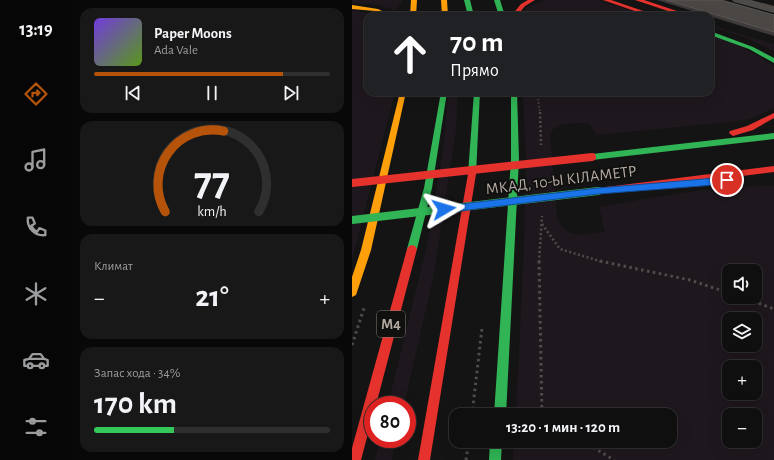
<!DOCTYPE html>
<html lang="ru">
<head>
<meta charset="utf-8">
<style>
  body { margin:0; font-family:"Alegreya Sans",sans-serif; background:#181818; color:#f1f3f6; height:100vh; display:flex; flex-direction:column; font-size:15px; white-space:nowrap }
  * { box-sizing:border-box; margin:0 }
  p { font-size:13px; color:#9b9c9e }
  .icon { flex:none; width:22px; height:22px; fill:none; stroke:currentColor; stroke-width:2; stroke-linecap:round; stroke-linejoin:round }
  .map { position:relative; flex:1; overflow:hidden }
  .side { display:flex; flex-direction:column; gap:8px; padding:8px; background:#080808; width:280px }
  .side>* { flex:none }
  .guide { position:absolute; left:12px; top:12px; width:350px; height:84px; border-radius:12px; box-shadow:0 4px 16px #0002,0 0 0 1px #2f2f2f; background:#202124; color:#fff; overflow:hidden }
  .buttons { position:absolute; left:370px; top:264px; display:grid; gap:8px }
  .buttons a { display:grid; place-items:center; width:40px; height:40px; border-radius:8px; background:#0f0f0f; box-shadow:0 4px 16px #0002,0 0 0 1px #2f2f2f; font-size:20px }
  .speed { position:absolute; left:12px; top:396px; display:flex; gap:8px; font-size:20px; font-weight:700; text-align:center }
  .speed>* { display:grid; place-content:center; width:52px; height:52px; border-radius:50%; background:#0f0f0f; box-shadow:0 4px 16px #0002,0 0 0 1px #2f2f2f; line-height:1 }
  .speed .limit { border:6px solid #d22; background:#fff; color:#111 }
  .pin { position:absolute; display:grid; place-items:center; width:34px; height:34px; color:#fff; margin:-17px; border:2px solid #fff; border-radius:50%; box-shadow:0 1px 4px #0007 }
  .me { position:absolute; width:44px; margin:-22px; rotate:83deg; stroke-linejoin:round; filter:drop-shadow(0 0 3px #0008) }
  .turn { display:flex; align-items:center; gap:14px; height:84px; padding:0 20px; font-size:18px }
  .turn .icon { width:52px; height:52px; stroke-width:2.5 }
  .turn b { display:block; font-size:28px; line-height:34px }
  .big { font-size:30px; font-weight:600; line-height:1.1 }
  .side .tile { flex:1; display:flex; flex-direction:column; justify-content:center; gap:6px; min-width:0; padding:0 14px; border-radius:12px; background:#181818 }
  .side .dial { align-items:center; gap:0 }
  .dial svg { height:104px; overflow:visible; fill:none; stroke:#2f2f2f; stroke-width:7; stroke-linecap:round; text-anchor:middle }
  .dial text { fill:#f1f3f6; stroke:none }
  .song { display:flex; align-items:center; gap:12px }
  .cover { width:48px; height:48px; border-radius:6px; background:linear-gradient(135deg,hsl(260 70% 55%),hsl(90 70% 35%)) }
  .played { height:4px; border-radius:2px; background:linear-gradient(90deg,#b45309 80%,#2f2f2f 80%) }
  .keys { display:flex; justify-content:space-around; direction:ltr }
  .heat { display:flex; justify-content:space-between; align-items:center; font-size:22px; direction:ltr }
  .charge { height:6px; border-radius:3px; background:linear-gradient(90deg,#34c759 34%,#2f2f2f 0) }
  .trip { position:absolute; left:97px; top:408px; width:228px; height:40px; border-radius:12px; background:#0f0f0f; box-shadow:0 4px 16px #0002,0 0 0 1px #2f2f2f; font-weight:600; line-height:40px; text-align:center }
  main { display:flex; flex:1; min-height:0 }
  .menu { display:flex; flex-direction:column; width:72px; justify-content:space-around; align-items:center; background:#060606; color:#9b9c9e }
  .menu .icon { width:28px; height:28px }
  .menu .active { color:#b45309 }
  .menu b { font-size:18px; color:#f1f3f6 }
  .map>svg:first-child { display:block }
  .green { fill:#1e181e; fill-rule:evenodd }
  .lines { fill:none; stroke-linecap:round; stroke-linejoin:round }
  .path-far2 { stroke:#4f4c4a; stroke-width:1.5; stroke-dasharray:1.5 2; stroke-linecap:butt }
  .path-far1 { stroke:#4f4c4a; stroke-width:2.5; stroke-dasharray:2 2.5; stroke-linecap:butt }
  .path { stroke:#4f4c4a; stroke-width:3; stroke-dasharray:2.5 3.5; stroke-linecap:butt }
  .street { fill:#4d4a48; fill-rule:evenodd }
  .fast { fill:#30b455; fill-rule:evenodd }
  .slow { fill:#ff9f0a; fill-rule:evenodd }
  .jam { fill:#e5322d; fill-rule:evenodd }
  .fast-bridge { stroke:#30b455; stroke-width:8 }
  .jam-bridge { stroke:#e5322d; stroke-width:8 }
  .wall { fill:#3d3a39 }
  .building { fill:#4a4745; stroke:#5b5654 }
  .route { fill:#1a73e8; stroke:#114b97 }
  .labels { text-anchor:middle; dominant-baseline:central; stroke-width:4; stroke-linejoin:round; paint-order:stroke }
  .shield { fill:#10100e; stroke:#847c77; stroke-width:1 }
  .shield-label { font-size:15px; font-weight:bold; fill:#b6aba4 }
  .street-label { font-size:16px; fill:#b6aba4; stroke:#10100e }
</style>
</head>
<body>
<main>
<nav class="menu">
<b>13:19</b>
<svg class="icon active" aria-label="directions" viewBox="0 0 24 24"><path d="M12 3l9 9-9 9-9-9zM9 14v-3h6M13 9l2 2-2 2"/></svg>
<svg class="icon" aria-label="music" viewBox="0 0 24 24"><path d="M9 18V5l10-2v13"/><circle cx="6" cy="18" r="3"/><circle cx="16" cy="16" r="3"/></svg>
<svg class="icon" aria-label="phone" viewBox="0 0 24 24"><path d="M5 4h4l2 5-3 2q2 4 5 5l2-3 5 2v4C11 20 4 13 5 4z"/></svg>
<svg class="icon" aria-label="climate" viewBox="0 0 24 24"><path d="M12 3v18M4 7l16 10M4 17L20 7"/></svg>
<svg class="icon" aria-label="car" viewBox="0 0 24 24"><path d="M5 17H2v-5l4-1 3-4h7l3 4 3 1v5h-3M9 17h6M6 11h13"/><circle cx="7" cy="17" r="2"/><circle cx="17" cy="17" r="2"/></svg>
<svg class="icon" aria-label="filters" viewBox="0 0 24 24"><path d="M4 7h16M4 17h16"/><circle cx="9" cy="7" r="2"/><circle cx="15" cy="17" r="2"/></svg>
</nav>
<section class="side">
<div class="tile">
<div class="song"><i class="cover"></i><div><b>Paper Moons</b><p>Ada Vale</p></div></div>
<div class="played"></div>
<div class="keys"><svg class="icon" aria-label="previous" viewBox="0 0 24 24"><path d="M18 5L8 12l10 7zM5 5v14"/></svg><svg class="icon" aria-label="pause" viewBox="0 0 24 24"><path d="M8 5v14M16 5v14"/></svg><svg class="icon" aria-label="next" viewBox="0 0 24 24"><path d="M6 5l10 7-10 7zM19 5v14"/></svg></div>
</div>
<div class="tile dial"><svg viewBox="0 0 100 80">
<path d="M14 69A42 42 0 1 1 86 69"/>
<path d="M14 69A42 42 0 0 1 59 7" stroke="#b45309"/>
<text x="50" y="56" font-size="32" font-weight="700">77</text>
<text x="50" y="72" font-size="11">km/h</text>
</svg></div>
<div class="tile"><p>Климат</p>
<div class="heat"><a>−</a><b class="big">21°</b><a>+</a></div>
</div>
<div class="tile"><p>Запас хода · 34%</p><b class="big">170 km</b><div class="charge"></div></div>
</section>
<div class="map">
<svg width="422" height="460" viewBox="0 0 422 460">
  <rect width="100%" height="100%" fill="#141414"/>
  <g class="green">
    <polygon points="0,0 50,0 50,3 42,10 21,4 0,3"/>
    <polygon points="193,0 245,0 297,16 168,16 175,7"/>
    <polygon points="0,10 31,16 16,16 16,92 43,92 0,260"/>
    <polygon points="358,25 422,44 422,51 392,37 358,27"/>
    <path d="M358,35l33,12 31,19v42l-21,10 -14,3 -143,14 -7,-12c-14,1 -37,-3 -39,14l7,79c7,25 28,18 48,16l-6,-25c58,-10 116,-22 175,-21v274h-261l1,-19h156v-26h-154l9,-190 1,-70 -3,-63h187zM377,271h26v26h-26zM377,319h26v26h-26zM377,367h26v26h-26zM377,415h26v26h-26z"/>
    <polygon points="96,92 106,92 104,129 81,278 52,405 36,405 77,237 92,143"/>
    <polygon points="28,439 44,439 40,460 23,460"/>
  </g>
  <g class="lines">
    <polyline class="path-far2" points="185,92 188,113"/>
    <g class="path-far1">
      <polyline points="188,112 189,145"/>
      <polyline points="190,224 208,249 251,262"/>
      <polyline points="187,262 190,216"/>
    </g>
    <g class="path">
      <polyline points="187,261 190,415"/>
      <polyline points="248,261 338,280 377,293"/>
      <polyline points="390,297 422,309"/>
      <polyline points="0,345 12,308"/>
      <polyline points="120,415 130,328"/>
      <polyline points="231,441 262,460"/>
      <polyline points="114,460 117,441"/>
    </g>
    <polygon class="street" points="380,0 399,0 422,6 422,13 382,2"/>
    <g class="fast">
      <polygon points="112,0 118,0 122,16 116,16"/>
      <polygon points="142,0 148,0 153,16 147,16"/>
      <polygon points="358,31 401,47 422,58 422,63 397,49 358,35"/>
      <polygon points="89,92 95,92 80,188 65,249 63,252 60,253 57,252 55,249 72,188"/>
      <polygon points="122,92 128,92 124,174 120,177 116,174"/>
      <polygon points="159,92 165,92 167,159 154,415 142,415 159,159"/>
      <polygon points="422,133 422,139 240,160 236,157 240,154"/>
      <polygon points="138,441 150,441 149,460 137,460"/>
    </g>
    <g class="slow">
      <polygon points="59,0 65,0 64,16 58,16"/>
      <polygon points="89,0 95,0 96,16 90,16"/>
      <polygon points="0,5 26,9 40,16 32,16 23,11 0,9"/>
      <polygon points="48,92 54,92 19,250 4,295 0,297 0,277 9,250"/>
    </g>
    <g class="jam">
      <polygon points="176,0 183,0 173,6 165,16 159,16 169,4"/>
      <polygon points="251,0 259,0 303,15 297,16"/>
      <polygon points="283,0 292,0 340,16 331,16"/>
      <polygon points="422,113 422,118 401,130 381,136 377,133 378,131 395,126"/>
      <polygon points="422,166 422,172 246,194 242,191 246,188"/>
      <polygon points="120,171 124,174 78,460 66,460 116,174"/>
      <polygon points="60,245 63,246 65,249 24,405 21,405 21,415 9,460 0,460 0,448 55,249 57,246"/>
    </g>
    <polyline class="fast-bridge" points="0,220 246,191"/>
    <polyline class="jam-bridge" points="0,183 240,157"/>
  </g>
  <polygon class="wall" points="305,0 369,0 422,15 422,36"/>
  <polygon class="building" points="314,0 369,0 422,15 422,32"/>
  <polygon class="route" points="375,177 379,180 375,184 246,194 92,213 88,209 92,206 246,188"/>
  <g class="labels">
    <rect class="shield" x="25" y="311" width="28" height="26" rx="3"/>
    <g class="shield-label">
      <text x="39" y="324">М4</text>
    </g>
    <g class="street-label">
      <text transform="translate(209 180) rotate(-7)">МКАД, 10-Ы КІЛАМЕТР</text>
    </g>
  </g>
</svg>
<div class="buttons">
<a><svg class="icon" aria-label="sound" viewBox="0 0 24 24"><path d="M4 9h4l5-4v14l-5-4H4zM17 9q2 3 0 6"/></svg></a>
<a><svg class="icon" aria-label="layers" viewBox="0 0 24 24"><path d="M12 4l9 5-9 5-9-5zM3 14l9 5 9-5"/></svg></a>
<a>+</a>
<a>−</a>
</div>
<div class="speed"><div class="limit">80</div></div>
<div class="pin" style="left:375px;top:180px;background:#d93025"><svg class="icon" aria-label="arrive" viewBox="0 0 24 24"><path d="M6 21V4h12l-3 4 3 4H6"/></svg></div>
<svg class="me" style="left:92px;top:209px" viewBox="-20 -20 40 40"><path d="M0-17L14 15 0 8-14 15z" fill="#1a73e8" stroke="#fff" stroke-width="4"/></svg>
<div class="trip">13:20 · 1 мин · 120 m</div>
<div class="guide">
<div class="turn"><svg class="icon" aria-label="ahead" viewBox="0 0 24 24"><path d="M12 20V5M6 11l6-6 6 6"/></svg><div><b>70 m</b>Прямо</div></div>
</div>
</div>
</main>
</body>
</html>
